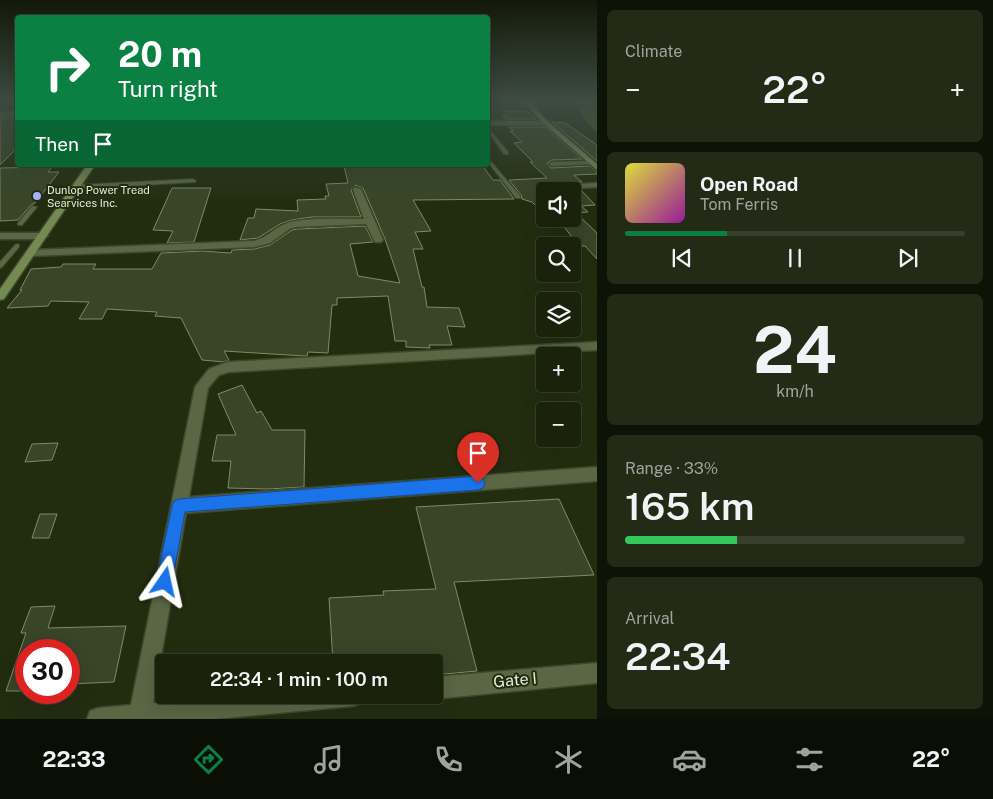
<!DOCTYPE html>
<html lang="en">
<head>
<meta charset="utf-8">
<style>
  body { margin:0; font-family:"Public Sans",sans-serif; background:#232a15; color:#f1f3f6; height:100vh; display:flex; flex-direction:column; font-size:19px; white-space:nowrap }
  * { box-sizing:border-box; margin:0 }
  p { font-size:16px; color:#9fa49d }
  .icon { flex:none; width:28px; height:28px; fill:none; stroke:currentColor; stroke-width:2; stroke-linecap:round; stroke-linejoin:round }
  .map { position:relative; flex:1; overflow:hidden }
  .drawer { display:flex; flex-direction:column; gap:10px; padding:10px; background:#0e1307; width:396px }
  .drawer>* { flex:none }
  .banner { position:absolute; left:15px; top:15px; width:475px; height:152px; border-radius:5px; box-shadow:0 5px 20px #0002,0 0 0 1px #383f2d; background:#0b8043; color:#fff; overflow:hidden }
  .buttons { position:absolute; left:536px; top:182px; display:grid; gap:10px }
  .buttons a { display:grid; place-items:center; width:45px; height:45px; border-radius:5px; background:#1a220c; box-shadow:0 5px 20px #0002,0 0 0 1px #383f2d; font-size:25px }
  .speed { position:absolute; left:15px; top:639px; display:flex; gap:10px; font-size:25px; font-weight:700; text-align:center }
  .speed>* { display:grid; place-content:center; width:65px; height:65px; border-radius:50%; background:#1a220c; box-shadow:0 5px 20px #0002,0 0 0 1px #383f2d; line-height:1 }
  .speed .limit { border:8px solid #d22; background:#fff; color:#111 }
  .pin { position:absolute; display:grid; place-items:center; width:42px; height:42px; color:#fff; margin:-51px -21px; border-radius:50% 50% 50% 0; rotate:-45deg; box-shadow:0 0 5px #0007 }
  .pin .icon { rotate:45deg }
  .me { position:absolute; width:55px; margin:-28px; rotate:11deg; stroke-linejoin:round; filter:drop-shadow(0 0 4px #0008) }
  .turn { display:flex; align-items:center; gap:18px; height:105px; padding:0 20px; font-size:22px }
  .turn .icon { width:65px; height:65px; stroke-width:2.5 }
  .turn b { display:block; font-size:35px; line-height:42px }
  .then { display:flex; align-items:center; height:48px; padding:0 20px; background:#0003; gap:10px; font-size:19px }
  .big { font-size:38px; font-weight:600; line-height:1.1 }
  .drawer .card { flex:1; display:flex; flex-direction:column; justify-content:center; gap:8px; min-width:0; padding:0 18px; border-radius:8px; background:#232a15 }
  .drawer .dial { align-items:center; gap:0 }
  .dial b { font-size:65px; line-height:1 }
  .song { display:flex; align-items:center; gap:15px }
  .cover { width:60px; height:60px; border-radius:8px; background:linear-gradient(135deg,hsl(60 70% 55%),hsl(300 70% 35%)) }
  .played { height:5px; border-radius:2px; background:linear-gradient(90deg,#0b8043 30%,#383f2d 30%) }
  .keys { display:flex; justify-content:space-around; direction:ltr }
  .heat { display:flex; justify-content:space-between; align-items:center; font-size:28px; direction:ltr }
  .charge { height:8px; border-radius:4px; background:linear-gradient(90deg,#34c759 33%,#383f2d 0) }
  .trip { position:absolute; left:155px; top:654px; width:288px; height:50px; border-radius:5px; background:#1a220c; box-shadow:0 5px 20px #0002,0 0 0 1px #383f2d; font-weight:600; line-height:50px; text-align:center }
  .menu { display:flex; height:80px; justify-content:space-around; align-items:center; background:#0a0e05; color:#9fa49d }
  .menu .icon { width:35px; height:35px }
  .menu .current { color:#0b8043 }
  .menu b { font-size:22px; color:#f1f3f6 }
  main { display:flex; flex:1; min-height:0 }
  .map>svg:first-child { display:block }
  .water { fill:#425a16 }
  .building { fill:#384527; stroke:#7d8b6a }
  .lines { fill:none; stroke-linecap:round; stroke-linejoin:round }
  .lane-casing { stroke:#3d482c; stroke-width:2 }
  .street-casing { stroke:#3d482c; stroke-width:3 }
  .secondary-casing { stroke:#3d482c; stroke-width:3 }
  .lane { fill:#596745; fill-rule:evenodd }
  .street { fill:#596745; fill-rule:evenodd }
  .secondary { fill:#748a53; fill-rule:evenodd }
  .route { fill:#1a73e8; stroke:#114b97 }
  .poi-dot { fill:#a6b1fc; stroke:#222d10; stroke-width:2 }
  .labels { text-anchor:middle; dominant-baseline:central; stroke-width:4; stroke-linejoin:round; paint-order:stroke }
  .far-poi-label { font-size:11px; fill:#e4ecda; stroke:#222d10; text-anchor:start }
  .near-street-label { font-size:16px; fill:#e4ecda; stroke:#222d10 }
</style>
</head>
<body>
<main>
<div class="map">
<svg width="597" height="719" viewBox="0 0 597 719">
  <rect width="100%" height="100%" fill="#222d10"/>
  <polygon class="water" points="574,101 597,101 597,132 589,125"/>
  <g class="building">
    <polygon points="503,111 527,111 536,119 506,119 502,116 507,116"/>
    <polygon points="18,116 18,147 0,165 0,119"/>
    <polygon points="552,122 565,123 597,145 597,161"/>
    <polygon points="509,127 545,127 582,159 552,160 547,163 551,168 590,166 597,172 597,174 574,175 582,182 562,183 556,186 562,191 581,190 595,205 581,206 588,212 576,213 597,233 597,259 585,246 579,246 558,219 572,219 572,191 545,191 545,215 532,202 522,199 521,195 509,180 547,178 530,162 533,162 514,143 522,142 510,131 514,131"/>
    <polygon points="482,165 493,180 500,180 514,199 413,200 431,231 415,232 423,249 413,249 422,287 424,287 427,307 459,308 465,327 447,326 452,345 429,345 430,348 406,347 406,341 395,341 388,296 337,298 337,305 332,305 328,353 308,352 307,356 304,356 224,351 229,360 224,362 202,360 181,318 155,316 157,312 107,309 102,319 79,319 89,302 51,301 48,306 7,308 22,290 20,290 31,269 61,267 63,264 96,264 93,269 152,269 161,253 202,251 231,253 232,250 254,249 270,245 292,230 297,229 365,226 373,242 350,244 358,276 400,283 385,239 363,188 355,185 351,190 361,217 312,217 292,220 280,224 258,238 240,240 248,218 254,218 256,209 298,211 297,200 326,199 325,196 329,196 326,184 348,183 344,166"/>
    <polygon points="52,167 48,172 59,172 35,203 31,205 18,220 0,221 0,168"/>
    <polygon points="172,188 211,188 194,242 167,243 173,231 153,230"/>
    <polygon points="242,385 257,413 261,411 272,430 305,430 304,487 268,489 228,488 231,461 212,461 217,435 236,435 218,394"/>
    <polygon points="58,443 52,460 25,462 32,444"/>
    <polygon points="559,499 594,575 454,582 477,671 434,675 434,662 333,662 329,598 384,595 383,591 436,589 416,507"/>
    <polygon points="40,514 57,514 49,538 32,538"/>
    <polygon points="55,606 48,628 126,626 114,682 69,684 69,650 26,650 26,691 6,691 26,633 21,633 31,607"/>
  </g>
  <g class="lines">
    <g class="lane-casing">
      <g id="lane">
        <polygon points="488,128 508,152 508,154 504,154 488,131"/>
        <polygon points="488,158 520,196 520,198 516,198 488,162"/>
        <polygon points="591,161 593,162 593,164 552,166 549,164 552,162"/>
        <polygon points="193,179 196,181 195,182 76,189 73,187 76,185"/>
        <polygon points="32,206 37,207 22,225 18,225 18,223"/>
        <polygon points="17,244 19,245 19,247 2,267 0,268 0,262 15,245"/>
      </g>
    </g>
    <g class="street-casing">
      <g id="street">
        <polygon points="18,110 18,114 0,117 0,113"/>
        <polygon points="488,121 546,121 549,123 546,125 488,125"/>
        <polygon points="597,183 597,187 562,189 558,187 562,185"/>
        <path d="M354,187l7,2 22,51 -2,2h-6l-9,-18 -69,3 -6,1 -21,15 -16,4 -222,9 -5,-3 5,-3 222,-9c13,-3 19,-12 31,-17 15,-7 60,-5 79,-5l-11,-30z"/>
        <polygon points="0,233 43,233 48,236 43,239 0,239"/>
        <polygon points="597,342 597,350 229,372 219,375 208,388 189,497 597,467 597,481 186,513 153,703 237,695 364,695 361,703 353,706 214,719 87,719 90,711 98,708 131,705 195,387 209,369 228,362"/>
        <polygon points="597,663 597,683 434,699 426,695 434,695 434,677"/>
      </g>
    </g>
    <g class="secondary-casing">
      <g id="secondary">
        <polygon points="523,101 529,101 547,121 597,164 597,170 543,123"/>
        <polygon points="87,165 95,165 4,299 0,300 0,289"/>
      </g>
    </g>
    <use href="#lane" class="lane"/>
    <use href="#street" class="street"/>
    <use href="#secondary" class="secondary"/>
  </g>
  <linearGradient id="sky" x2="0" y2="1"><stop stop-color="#131909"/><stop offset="0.5" stop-color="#3e4c42"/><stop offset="1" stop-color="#3e4c42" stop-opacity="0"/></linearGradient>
  <rect width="597" height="201" fill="url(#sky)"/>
  <polygon class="route" points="478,476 483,478 485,483 483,488 478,490 185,512 171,588 165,590 159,588 156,582 172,506 174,501 179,499"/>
  <circle class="poi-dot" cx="37" cy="196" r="5"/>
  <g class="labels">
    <g class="far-poi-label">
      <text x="47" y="190">Dunlop Power Tread<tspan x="47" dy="13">Searvices Inc.</tspan></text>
    </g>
    <g class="near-street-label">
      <text transform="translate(515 680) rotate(-5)">Gate I</text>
    </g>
  </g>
</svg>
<div class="buttons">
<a><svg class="icon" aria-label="sound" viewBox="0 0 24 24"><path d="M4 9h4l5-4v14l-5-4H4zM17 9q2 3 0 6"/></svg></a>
<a><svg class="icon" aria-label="search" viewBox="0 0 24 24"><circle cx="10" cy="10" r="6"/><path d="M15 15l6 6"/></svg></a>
<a><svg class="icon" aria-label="layers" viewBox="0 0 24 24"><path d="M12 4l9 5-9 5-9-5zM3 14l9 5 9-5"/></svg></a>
<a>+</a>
<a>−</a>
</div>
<div class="speed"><div class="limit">30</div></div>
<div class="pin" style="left:478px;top:483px;background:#d93025"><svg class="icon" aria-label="arrive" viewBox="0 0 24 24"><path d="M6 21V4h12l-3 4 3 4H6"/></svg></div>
<svg class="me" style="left:165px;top:582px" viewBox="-20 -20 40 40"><path d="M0-17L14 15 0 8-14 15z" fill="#1a73e8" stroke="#fff" stroke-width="4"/></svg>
<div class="trip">22:34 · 1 min · 100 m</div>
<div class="banner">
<div class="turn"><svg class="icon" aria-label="right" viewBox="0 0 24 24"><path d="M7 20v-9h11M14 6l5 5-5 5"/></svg><div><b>20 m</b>Turn right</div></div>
<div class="then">Then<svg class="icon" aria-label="arrive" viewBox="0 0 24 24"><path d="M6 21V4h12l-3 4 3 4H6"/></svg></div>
</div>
</div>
<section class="drawer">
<div class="card"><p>Climate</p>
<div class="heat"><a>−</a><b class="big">22°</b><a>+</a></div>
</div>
<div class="card">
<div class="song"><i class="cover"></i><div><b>Open Road</b><p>Tom Ferris</p></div></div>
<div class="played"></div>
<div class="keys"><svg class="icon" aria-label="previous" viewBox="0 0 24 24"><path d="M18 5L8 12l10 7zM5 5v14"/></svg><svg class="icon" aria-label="pause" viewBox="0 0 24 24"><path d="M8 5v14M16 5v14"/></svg><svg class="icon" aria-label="next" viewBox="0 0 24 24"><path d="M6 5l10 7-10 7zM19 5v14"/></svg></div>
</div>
<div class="card dial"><b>24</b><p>km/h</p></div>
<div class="card"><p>Range · 33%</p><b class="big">165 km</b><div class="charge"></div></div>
<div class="card"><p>Arrival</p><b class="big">22:34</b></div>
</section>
</main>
<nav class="menu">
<b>22:33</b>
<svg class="icon current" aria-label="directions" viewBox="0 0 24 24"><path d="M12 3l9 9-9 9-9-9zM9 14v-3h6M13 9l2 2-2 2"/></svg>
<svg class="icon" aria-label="music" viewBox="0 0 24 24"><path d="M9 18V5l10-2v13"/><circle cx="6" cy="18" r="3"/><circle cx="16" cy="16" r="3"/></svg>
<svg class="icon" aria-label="phone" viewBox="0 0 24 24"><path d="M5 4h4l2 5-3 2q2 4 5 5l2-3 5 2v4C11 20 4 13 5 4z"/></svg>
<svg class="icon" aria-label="climate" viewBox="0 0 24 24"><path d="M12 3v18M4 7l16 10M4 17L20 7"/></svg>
<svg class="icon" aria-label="car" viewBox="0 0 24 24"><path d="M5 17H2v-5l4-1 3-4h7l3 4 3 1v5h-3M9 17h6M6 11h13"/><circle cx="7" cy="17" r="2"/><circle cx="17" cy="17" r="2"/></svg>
<svg class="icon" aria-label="filters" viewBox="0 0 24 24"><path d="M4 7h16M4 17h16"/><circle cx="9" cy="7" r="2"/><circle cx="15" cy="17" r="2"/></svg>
<b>22°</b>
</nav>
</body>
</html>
